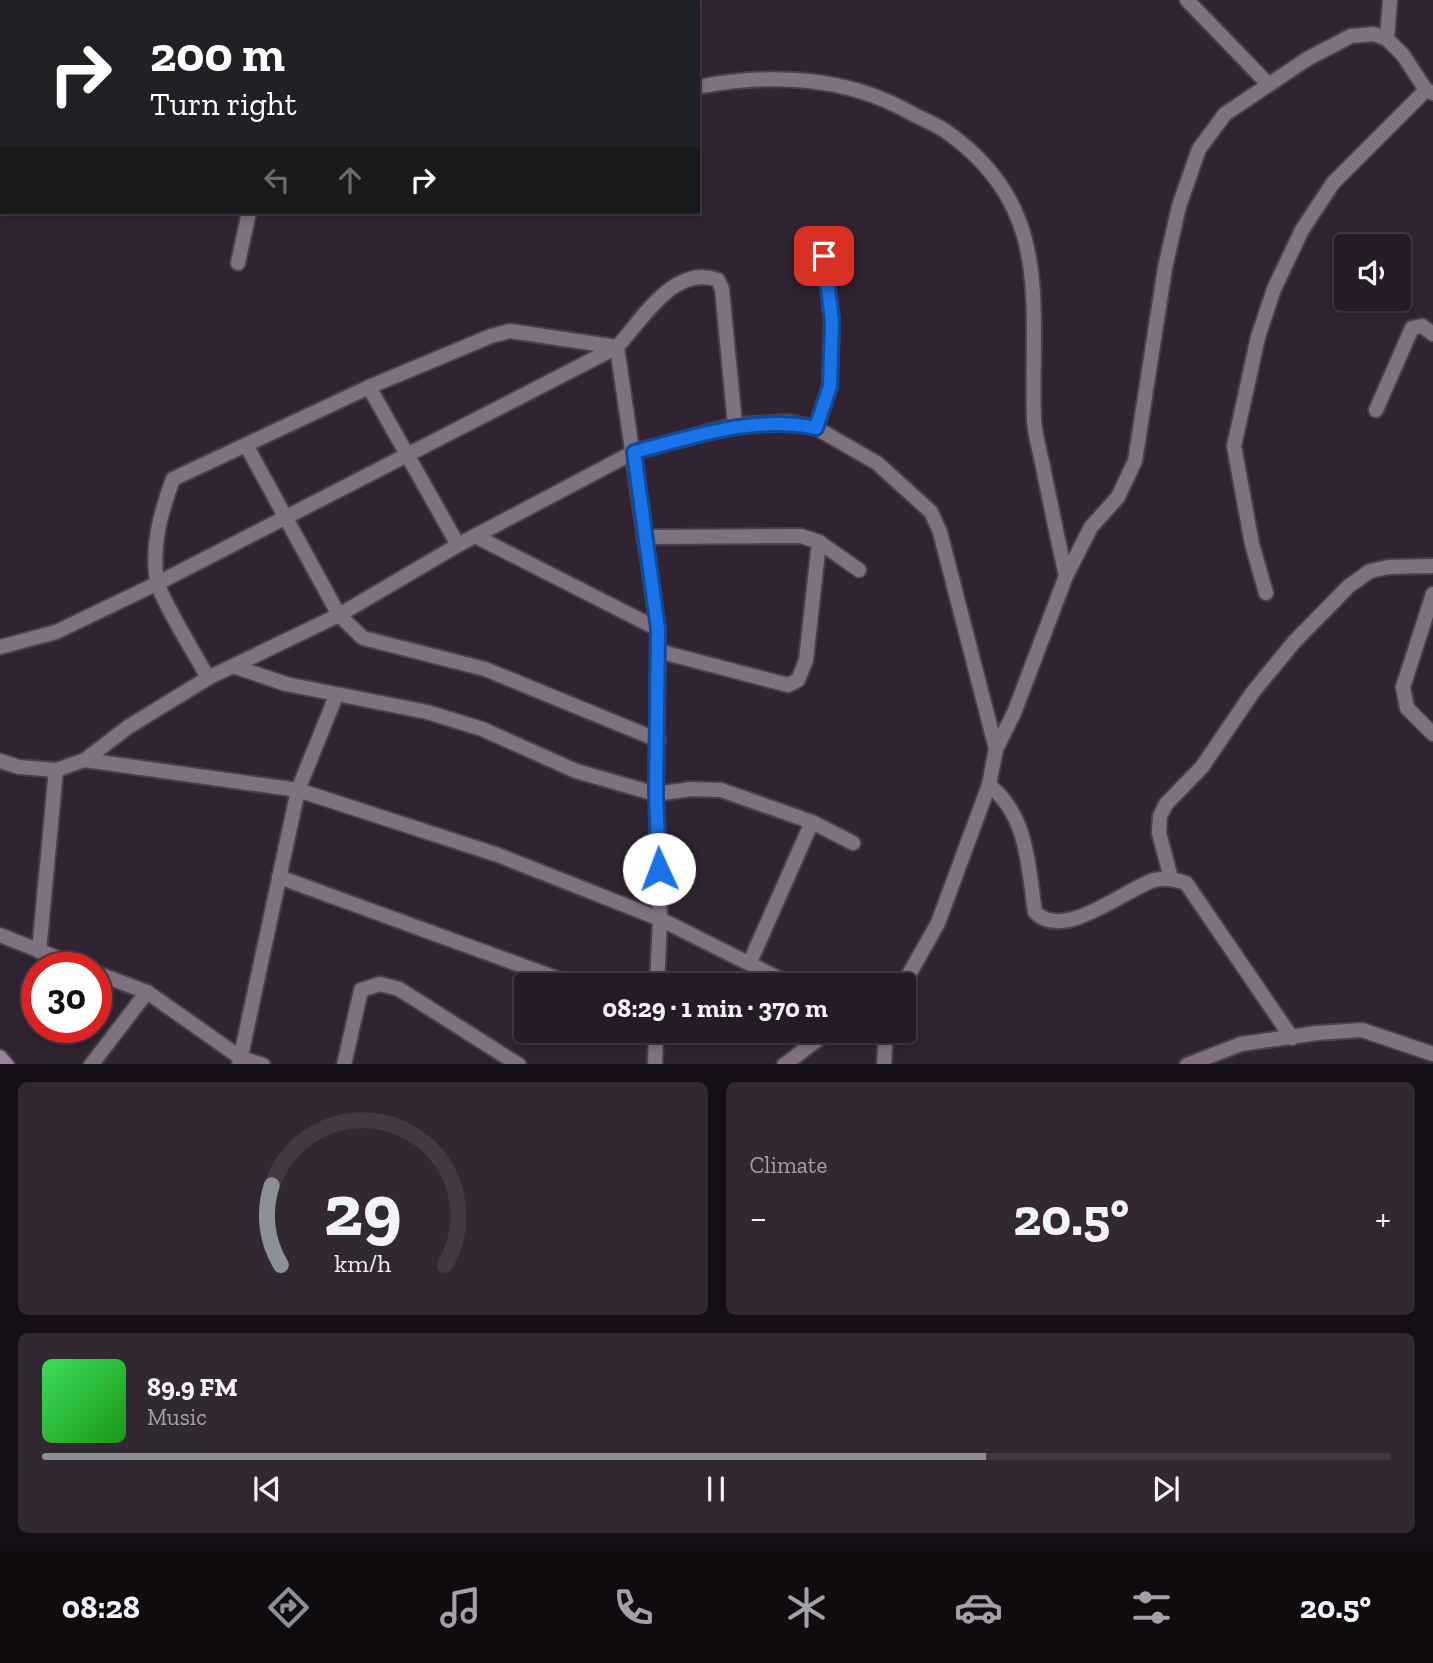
<!DOCTYPE html>
<html lang="en">
<head>
<meta charset="utf-8">
<style>
  body { margin:0; font-family:"Zilla Slab",serif; background:#312832; color:#f1f3f6; height:100vh; display:flex; flex-direction:column; font-size:26px; white-space:nowrap }
  * { box-sizing:border-box; margin:0 }
  p { font-size:23px; color:#a3a1a7 }
  .icon { flex:none; width:38px; height:38px; fill:none; stroke:currentColor; stroke-width:2; stroke-linecap:round; stroke-linejoin:round }
  .map { position:relative; height:1064px; overflow:hidden }
  .sheet { display:flex; flex-direction:column; gap:18px; padding:18px; background:#140f15; flex:1 }
  .sheet>* { flex:none }
  .guide { position:absolute; left:0px; top:0px; width:700px; height:214px; box-shadow:0 4px 10px #0003,0 0 0 2px #423943; background:#202124; color:#fff; overflow:hidden }
  .tools { position:absolute; left:1334px; top:234px; display:grid; gap:14px }
  .tools a { display:grid; place-items:center; width:77px; height:77px; border-radius:7px; background:#251b26; box-shadow:0 4px 10px #0003,0 0 0 2px #423943; font-size:35px }
  .speed { position:absolute; left:21px; top:952px; display:flex; gap:14px; font-size:35px; font-weight:700; text-align:center }
  .speed>* { display:grid; place-content:center; width:91px; height:91px; border-radius:50%; background:#251b26; box-shadow:0 4px 10px #0003,0 0 0 2px #423943; line-height:1 }
  .speed .limit { border:10px solid #d22; background:#fff; color:#111 }
  .pin { position:absolute; display:grid; place-items:center; width:60px; height:60px; color:#fff; margin:-30px; border-radius:14px; box-shadow:0 4px 10px #0006 }
  .me { position:absolute; width:77px; margin:-38px; rotate:358deg; stroke-linejoin:round; filter:drop-shadow(0 0 5px #0008) }
  .turn { display:flex; align-items:center; gap:24px; height:147px; padding:0 35px; font-size:32px }
  .turn .icon { width:91px; height:91px; stroke-width:2.5 }
  .turn b { display:block; font-size:49px; line-height:60px }
  .lanes { display:flex; align-items:center; height:66px; padding:0 35px; background:#0003; justify-content:center; gap:35px; direction:ltr }
  .lanes .off { opacity:.35 }
  .big { font-size:52px; font-weight:800; line-height:1.1 }
  .sheet .widget { flex:1; display:flex; flex-direction:column; justify-content:center; gap:10px; min-width:0; padding:0 24px; border-radius:10px; background:#312832 }
  .sheet .dial { align-items:center; gap:0 }
  .dial svg { height:182px; overflow:visible; fill:none; stroke:#423943; stroke-width:7; stroke-linecap:round; text-anchor:middle }
  .dial text { fill:#f1f3f6; stroke:none }
  .song { display:flex; align-items:center; gap:21px }
  .cover { width:84px; height:84px; border-radius:10px; background:linear-gradient(135deg,hsl(130 70% 55%),hsl(120 70% 35%)) }
  .played { height:7px; border-radius:4px; background:linear-gradient(90deg,#8c9099 70%,#423943 70%) }
  .keys { display:flex; justify-content:space-around; direction:ltr }
  .heat { display:flex; justify-content:space-between; align-items:center; font-size:38px; direction:ltr }
  .sheet .tiles { flex:1; display:grid; gap:18px; grid-template-columns:1fr 1fr }
  .widget:last-child { grid-column:span 2 }
  .trip { position:absolute; left:514px; top:973px; width:402px; height:70px; border-radius:7px; background:#251b26; box-shadow:0 4px 10px #0003,0 0 0 2px #423943; font-weight:800; line-height:70px; text-align:center }
  .menu { display:flex; height:112px; justify-content:space-around; align-items:center; background:#0f0b0f; color:#a3a1a7 }
  .menu .icon { width:49px; height:49px }
  .menu .selected { color:#8c9099 }
  .menu b { font-size:32px; color:#f1f3f6 }
  .map>svg:first-child { display:block }
  .lines { fill:none; stroke-linecap:round; stroke-linejoin:round }
  .street-casing { stroke:#4a3f4a; stroke-width:18 }
  .secondary-casing { stroke:#4a3f4a; stroke-width:18 }
  .street { stroke:#807181; stroke-width:14 }
  .secondary { stroke:#9c809e; stroke-width:14 }
  .route-casing { stroke:#114b97; stroke-width:18 }
  .route { stroke:#1a73e8; stroke-width:12 }
</style>
</head>
<body>
<div class="map">
<svg width="1433" height="1065" viewBox="0 0 1433 1065">
  <rect width="100%" height="100%" fill="#312432"/>
  <g class="lines">
    <g class="street-casing">
      <g id="street">
        <polyline points="1187,0 1267,83"/>
        <polyline points="1387,39 1390,0"/>
        <path d="M698,87c71,-14 147,-11 211,25 14,8 30,13 42,23 104,76 79,173 83,285 1,17 7,35 10,52 7,34 14,69 22,104"/>
        <polyline points="238,263 249,212"/>
        <polyline points="617,347 658,629 656,794 660,919 657,985"/>
        <polyline points="369,387 458,545"/>
        <polyline points="1376,410 1412,328 1422,326 1433,334"/>
        <polyline points="816,428 830,386 832,320 824,256"/>
        <polyline points="246,445 339,615 363,638 485,669 658,740"/>
        <polyline points="477,537 658,629"/>
        <polyline points="644,537 801,536 819,542 859,570"/>
        <polyline points="1266,593 1252,544 1234,446 1258,337 1274,289 1302,230 1333,183 1426,90"/>
        <polyline points="1433,594 1403,687 1407,708 1433,734"/>
        <path d="M0,647l56,-15 102,-49 459,-236c25,-27 58,-84 101,-67l4,9 13,136"/>
        <polyline points="658,651 788,685 798,680 806,660 819,542"/>
        <polyline points="233,666 286,684 427,712 482,729 576,771 656,794 691,789 721,790 812,822 853,843"/>
        <path d="M208,678c-11,-21 -47,-78 -51,-97 -6,-36 4,-69 16,-102l196,-92 122,-51 19,-5 107,16"/>
        <polyline points="85,760 298,790 498,855 660,919 792,985"/>
        <polyline points="0,761 19,767 56,770 85,760 128,727 208,678 339,615 458,545 634,452 735,425 789,422 816,428 877,463 931,512 940,532 996,749"/>
        <path d="M989,785c39,31 39,81 46,127 28,30 89,-22 119,-32 11,-3 21,-1 32,3l106,155"/>
        <polyline points="279,877 575,985"/>
        <polyline points="1171,878 1159,833 1160,816 1166,804 1202,767 1253,692 1294,642 1349,586 1370,571 1389,567 1433,566"/>
        <polyline points="0,935 83,968"/>
        <polyline points="39,951 56,770"/>
        <polyline points="750,962 812,822"/>
        <polyline points="96,973 147,992 241,1058 263,1065"/>
        <polyline points="903,985 938,923 989,785 996,749 1014,713 1066,576 1091,527 1118,497 1135,461 1165,268 1179,206 1199,149 1225,114 1307,59 1351,36 1374,34 1387,39 1403,55 1426,90 1433,93"/>
        <polyline points="91,1065 147,992"/>
        <polyline points="239,1065 298,790 336,696"/>
        <polyline points="344,1065 361,990 380,984 399,989 519,1065"/>
        <polyline points="655,1065 656,1031"/>
        <polyline points="784,1065 829,1031"/>
        <polyline points="884,1065 886,1031"/>
        <polyline points="1187,1065 1241,1044 1317,1033 1362,1030 1433,1054"/>
      </g>
    </g>
    <g class="secondary-casing">
      <polyline id="secondary" points="0,1057 7,1065"/>
    </g>
    <use href="#street" class="street"/>
    <use href="#secondary" class="secondary"/>
  </g>
  <g class="lines">
    <g class="route-casing">
      <path id="route" d="M659,869l-3,-75 2,-165 -24,-177c60,-15 119,-37 182,-24l14,-42 2,-66 -8,-64"/>
    </g>
    <use href="#route" class="route"/>
  </g>
</svg>
<div class="tools">
<a><svg class="icon" aria-label="sound" viewBox="0 0 24 24"><path d="M4 9h4l5-4v14l-5-4H4zM17 9q2 3 0 6"/></svg></a>
</div>
<div class="speed"><div class="limit">30</div></div>
<div class="pin" style="left:824px;top:256px;background:#d93025"><svg class="icon" aria-label="arrive" viewBox="0 0 24 24"><path d="M6 21V4h12l-3 4 3 4H6"/></svg></div>
<svg class="me" style="left:659px;top:869px" viewBox="-20 -20 40 40"><circle r="19" fill="#fff"/><path d="M0-13L10 11 0 6-10 11z" fill="#1a73e8"/></svg>
<div class="trip">08:29 · 1 min · 370 m</div>
<div class="guide">
<div class="turn"><svg class="icon" aria-label="right" viewBox="0 0 24 24"><path d="M7 20v-9h11M14 6l5 5-5 5"/></svg><div><b>200 m</b>Turn right</div></div>
<div class="lanes"><svg class="icon off" aria-label="left" viewBox="0 0 24 24"><path d="M17 20v-9H6M10 6l-5 5 5 5"/></svg><svg class="icon off" aria-label="ahead" viewBox="0 0 24 24"><path d="M12 20V5M6 11l6-6 6 6"/></svg><svg class="icon" aria-label="right" viewBox="0 0 24 24"><path d="M7 20v-9h11M14 6l5 5-5 5"/></svg></div>
</div>
</div>
<section class="sheet">
<div class="tiles">
<div class="widget dial"><svg viewBox="0 0 100 80">
<path d="M14 69A42 42 0 1 1 86 69"/>
<path d="M14 69A42 42 0 0 1 10 34" stroke="#8c9099"/>
<text x="50" y="56" font-size="32" font-weight="700">29</text>
<text x="50" y="72" font-size="11">km/h</text>
</svg></div>
<div class="widget"><p>Climate</p>
<div class="heat"><a>−</a><b class="big">20.5°</b><a>+</a></div>
</div>
<div class="widget">
<div class="song"><i class="cover"></i><div><b>89.9 FM</b><p>Music</p></div></div>
<div class="played"></div>
<div class="keys"><svg class="icon" aria-label="previous" viewBox="0 0 24 24"><path d="M18 5L8 12l10 7zM5 5v14"/></svg><svg class="icon" aria-label="pause" viewBox="0 0 24 24"><path d="M8 5v14M16 5v14"/></svg><svg class="icon" aria-label="next" viewBox="0 0 24 24"><path d="M6 5l10 7-10 7zM19 5v14"/></svg></div>
</div>
</div>
</section>
<nav class="menu">
<b>08:28</b>
<svg class="icon selected" aria-label="directions" viewBox="0 0 24 24"><path d="M12 3l9 9-9 9-9-9zM9 14v-3h6M13 9l2 2-2 2"/></svg>
<svg class="icon" aria-label="music" viewBox="0 0 24 24"><path d="M9 18V5l10-2v13"/><circle cx="6" cy="18" r="3"/><circle cx="16" cy="16" r="3"/></svg>
<svg class="icon" aria-label="phone" viewBox="0 0 24 24"><path d="M5 4h4l2 5-3 2q2 4 5 5l2-3 5 2v4C11 20 4 13 5 4z"/></svg>
<svg class="icon" aria-label="climate" viewBox="0 0 24 24"><path d="M12 3v18M4 7l16 10M4 17L20 7"/></svg>
<svg class="icon" aria-label="car" viewBox="0 0 24 24"><path d="M5 17H2v-5l4-1 3-4h7l3 4 3 1v5h-3M9 17h6M6 11h13"/><circle cx="7" cy="17" r="2"/><circle cx="17" cy="17" r="2"/></svg>
<svg class="icon" aria-label="filters" viewBox="0 0 24 24"><path d="M4 7h16M4 17h16"/><circle cx="9" cy="7" r="2"/><circle cx="15" cy="17" r="2"/></svg>
<b>20.5°</b>
</nav>
</body>
</html>
